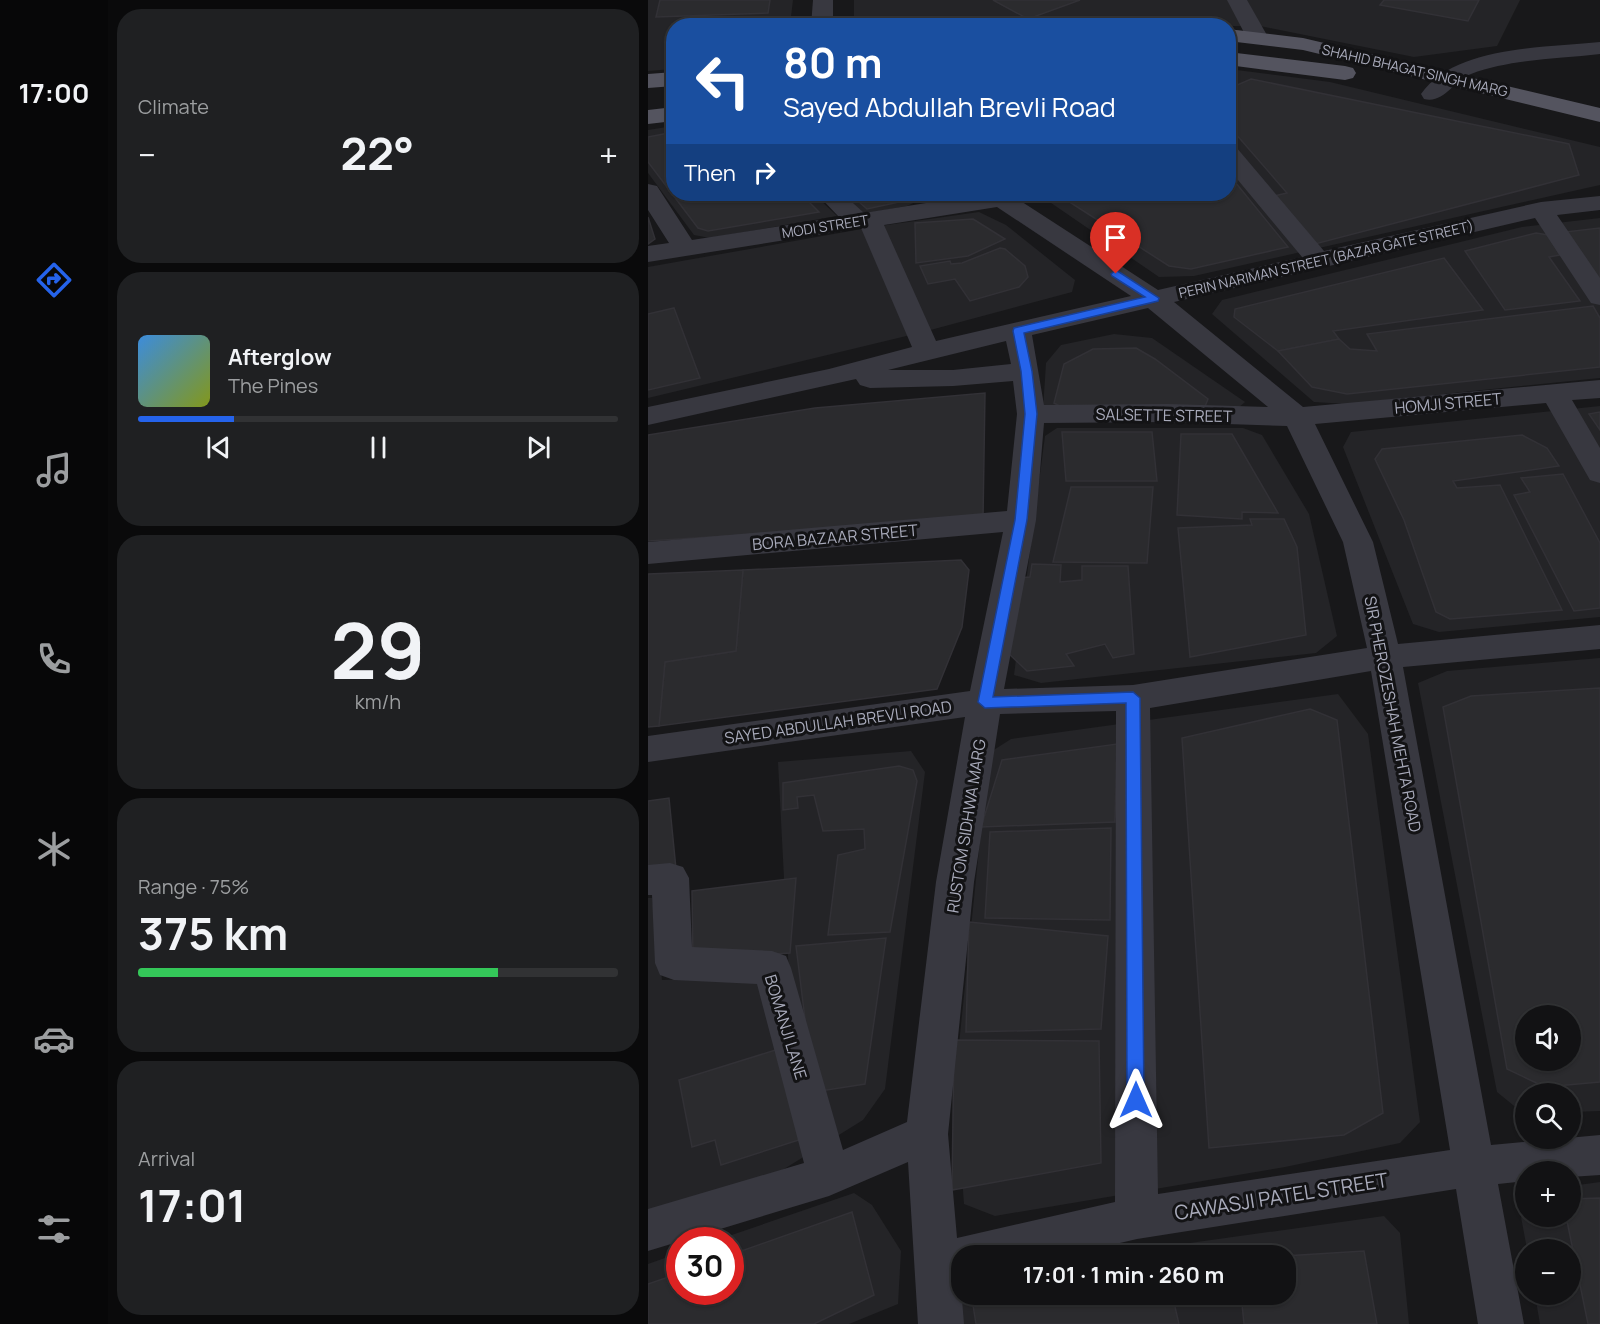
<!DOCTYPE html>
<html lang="en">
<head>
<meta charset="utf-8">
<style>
  body { margin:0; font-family:Manrope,sans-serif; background:#1f2022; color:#f1f3f6; height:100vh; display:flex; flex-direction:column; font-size:22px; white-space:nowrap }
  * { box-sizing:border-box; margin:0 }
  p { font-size:20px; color:#9c9ea0 }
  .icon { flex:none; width:33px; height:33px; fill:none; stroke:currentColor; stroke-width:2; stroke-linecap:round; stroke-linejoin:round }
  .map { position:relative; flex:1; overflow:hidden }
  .sheet { display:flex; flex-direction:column; gap:9px; padding:9px; background:#0a0a0b; width:540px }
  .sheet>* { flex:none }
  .top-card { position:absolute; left:18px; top:18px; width:570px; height:183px; border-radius:24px; box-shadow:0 2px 4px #0004,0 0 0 2px #313234; background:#1a4fa0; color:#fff; overflow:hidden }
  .fabs { position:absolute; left:867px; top:1005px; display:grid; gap:12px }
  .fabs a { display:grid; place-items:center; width:66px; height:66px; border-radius:50%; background:#121214; box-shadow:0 2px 4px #0004,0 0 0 2px #313234; font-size:30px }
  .speed { position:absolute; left:18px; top:1227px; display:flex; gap:12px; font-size:30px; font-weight:700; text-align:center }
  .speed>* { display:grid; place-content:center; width:78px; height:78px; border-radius:50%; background:#121214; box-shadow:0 2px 4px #0004,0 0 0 2px #313234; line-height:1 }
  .speed .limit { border:9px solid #d22; background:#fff; color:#111 }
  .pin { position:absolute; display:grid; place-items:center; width:51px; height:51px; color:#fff; margin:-62px -26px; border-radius:50% 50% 50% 0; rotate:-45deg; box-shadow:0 0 6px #0007 }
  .pin .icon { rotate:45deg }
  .me { position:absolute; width:66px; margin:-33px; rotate:0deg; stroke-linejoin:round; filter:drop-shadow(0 0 4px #0008) }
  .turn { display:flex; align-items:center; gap:21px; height:126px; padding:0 18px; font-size:27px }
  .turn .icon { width:78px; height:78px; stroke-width:2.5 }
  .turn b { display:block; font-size:42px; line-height:51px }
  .then { display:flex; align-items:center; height:57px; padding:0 18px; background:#0003; gap:12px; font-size:22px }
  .big { font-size:45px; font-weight:700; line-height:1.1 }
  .sheet .card { flex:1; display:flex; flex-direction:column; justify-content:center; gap:9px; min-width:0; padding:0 21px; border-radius:24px; background:#1f2022 }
  .sheet .dial { align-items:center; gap:0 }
  .dial b { font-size:78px; line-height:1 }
  .song { display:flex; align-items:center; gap:18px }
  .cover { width:72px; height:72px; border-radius:9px; background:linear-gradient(135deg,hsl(210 70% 55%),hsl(70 70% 35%)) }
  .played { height:6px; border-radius:3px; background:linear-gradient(90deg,#2563eb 20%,#313234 20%) }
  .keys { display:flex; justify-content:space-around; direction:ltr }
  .heat { display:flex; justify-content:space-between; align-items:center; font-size:33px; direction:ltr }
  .charge { height:9px; border-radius:4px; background:linear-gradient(90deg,#34c759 75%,#313234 0) }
  .trip { position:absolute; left:303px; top:1245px; width:345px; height:60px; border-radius:24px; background:#121214; box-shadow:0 2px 4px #0004,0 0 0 2px #313234; font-weight:700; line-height:60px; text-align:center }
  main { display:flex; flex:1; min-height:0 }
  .menu { display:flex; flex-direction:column; width:108px; justify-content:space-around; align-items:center; background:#070708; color:#9c9ea0 }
  .menu .icon { width:42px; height:42px }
  .menu .on { color:#2563eb }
  .menu b { font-size:27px; color:#f1f3f6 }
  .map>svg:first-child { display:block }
  .built { fill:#242427; fill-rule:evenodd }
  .building { fill:#2b2b2e; stroke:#323136; stroke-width:1.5; fill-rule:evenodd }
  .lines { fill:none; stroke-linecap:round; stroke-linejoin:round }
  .minor { fill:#383840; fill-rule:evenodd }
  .major { fill:#54545f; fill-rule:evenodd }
  .route { fill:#2563eb; stroke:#184099; stroke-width:1.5 }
  .labels { text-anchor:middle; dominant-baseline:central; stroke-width:6; stroke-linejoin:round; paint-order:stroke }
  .far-street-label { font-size:14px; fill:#a9abbb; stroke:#131315 }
  .street-label { font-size:16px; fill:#a9abbb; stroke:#131315 }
  .near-street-label { font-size:20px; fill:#a9abbb; stroke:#131315 }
</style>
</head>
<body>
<main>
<nav class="menu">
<b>17:00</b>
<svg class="icon on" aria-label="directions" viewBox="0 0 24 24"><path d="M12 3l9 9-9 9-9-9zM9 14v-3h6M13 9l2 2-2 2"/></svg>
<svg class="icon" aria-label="music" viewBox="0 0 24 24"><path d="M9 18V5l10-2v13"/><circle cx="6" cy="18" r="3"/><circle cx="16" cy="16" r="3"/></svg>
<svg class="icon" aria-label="phone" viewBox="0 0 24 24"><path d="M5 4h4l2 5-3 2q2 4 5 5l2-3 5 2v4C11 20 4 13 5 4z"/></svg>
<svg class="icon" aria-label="climate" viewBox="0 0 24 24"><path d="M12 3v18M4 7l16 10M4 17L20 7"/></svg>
<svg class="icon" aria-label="car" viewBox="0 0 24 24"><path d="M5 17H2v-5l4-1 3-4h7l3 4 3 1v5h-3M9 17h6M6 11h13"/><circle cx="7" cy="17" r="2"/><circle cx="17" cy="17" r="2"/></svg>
<svg class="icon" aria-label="filters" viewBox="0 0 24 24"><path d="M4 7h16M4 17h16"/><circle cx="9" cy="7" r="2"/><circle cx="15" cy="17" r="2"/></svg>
</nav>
<section class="sheet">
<div class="card"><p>Climate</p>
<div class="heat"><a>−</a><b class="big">22°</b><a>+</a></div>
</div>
<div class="card">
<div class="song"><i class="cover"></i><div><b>Afterglow</b><p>The Pines</p></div></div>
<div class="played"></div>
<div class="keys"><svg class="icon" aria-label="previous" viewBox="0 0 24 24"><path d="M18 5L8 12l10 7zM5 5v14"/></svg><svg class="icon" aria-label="pause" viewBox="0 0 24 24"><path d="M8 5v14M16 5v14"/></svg><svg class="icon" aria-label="next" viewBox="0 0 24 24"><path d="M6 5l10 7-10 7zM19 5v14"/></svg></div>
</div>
<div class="card dial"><b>29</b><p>km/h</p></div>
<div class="card"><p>Range · 75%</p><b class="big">375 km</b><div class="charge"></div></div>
<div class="card"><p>Arrival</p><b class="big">17:01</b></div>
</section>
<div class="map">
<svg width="952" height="1324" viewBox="0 0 952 1324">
  <rect width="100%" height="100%" fill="#18181a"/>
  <g class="built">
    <polygon points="0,0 145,0 142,25 26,26 25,69 0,71"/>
    <polygon points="206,0 872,0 849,46 766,57 612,26 206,26"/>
    <polygon points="581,69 682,82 952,147 952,185 546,276 511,277 390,194 580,194"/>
    <polygon points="25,126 26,194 166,194 189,216 62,238 46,235 0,173 0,130"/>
    <polygon points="193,194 284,194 259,206 215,214"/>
    <polygon points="331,212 358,225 427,280 424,292 275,332 0,398 0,267 225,227"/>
    <polygon points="952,218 952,378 699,404 666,402 564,314 574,300 874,227"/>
    <polygon points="466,334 504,338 597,402 583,414 395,410 398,363 413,345"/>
    <polygon points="952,406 952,617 791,632 765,624 695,447 703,432"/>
    <polygon points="409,428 595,428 614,435 661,514 689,636 668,653 393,683 366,675 397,436"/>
    <path d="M952,658v453l-29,1 -1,-18h-44l-2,20 -27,-22 -79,-409 29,-12zM878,1016h44v44h-44z"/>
    <polygon points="690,694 720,734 772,1122 752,1143 637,1167 347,1216 316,1204 307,1083 341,753 363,739"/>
    <polygon points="263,751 277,772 237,1089 215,1120 128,1174 0,1216 0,898 4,898 14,980 141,975 130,762"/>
    <polygon points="952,1182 952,1324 892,1324 887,1295 922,1294 922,1250 879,1249 871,1206 877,1200 878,1216 922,1216 923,1186"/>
    <polygon points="206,1193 224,1205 253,1251 250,1304 201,1324 0,1324 0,1264 31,1253 32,1292 82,1292 82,1240 69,1240"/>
    <polygon points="736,1216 752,1233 761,1324 310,1324 309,1306 313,1292 314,1294 638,1294 638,1256 456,1255"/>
  </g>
  <g class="building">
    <polygon points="12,0 122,0 120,13 8,17"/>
    <polygon points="345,0 432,0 380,19"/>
    <polygon points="736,0 831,0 820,21 732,5"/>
    <polygon points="603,79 921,144 931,175 667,244 626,196 639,193 580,125 580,89"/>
    <polygon points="26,132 26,194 153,194 171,212 60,231 50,228 0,162 0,137"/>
    <polygon points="583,177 640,247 543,269 521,266 409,194 580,194 580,178"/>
    <polygon points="202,194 259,194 251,202 219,209"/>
    <polygon points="0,217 7,239 0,244"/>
    <polygon points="325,219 357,239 320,256 268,263 267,223"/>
    <polygon points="952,228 952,288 917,232"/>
    <polygon points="888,233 900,235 912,255 901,257 932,301 857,310 817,251"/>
    <polygon points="352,248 357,249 377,266 380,277 371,287 322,301 307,279 280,284 272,266 302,261 303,264 314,263"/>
    <polygon points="796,258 835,310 685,331 691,339 630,351 586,317 587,309"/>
    <polygon points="945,306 952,318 952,367 699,394 664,387 630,351 691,339 702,349 729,351 719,334"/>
    <polygon points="26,308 52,378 0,390 0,314"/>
    <polygon points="488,348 507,359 560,399 556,409 417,409 406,403 416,364 445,349"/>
    <polygon points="337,393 335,519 0,541 0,435 167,408"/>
    <polygon points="952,412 952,430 941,414"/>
    <polygon points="414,432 504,432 509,481 418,481"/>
    <polygon points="533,434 584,434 630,513 594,512 594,519 529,515"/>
    <polygon points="874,435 899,448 911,466 805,481 809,488 852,485 914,610 802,619 788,612 756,520 727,459 734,449"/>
    <polygon points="915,474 952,543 952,608 926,611 866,495 882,492 873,478"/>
    <polygon points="423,487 505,487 499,563 405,562"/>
    <polygon points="602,519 636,519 649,547 658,635 542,657 530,528 604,525"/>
    <polygon points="313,560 321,570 314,627 289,689 11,726 17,662 88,651 95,570"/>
    <polygon points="384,564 413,565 412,582 434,580 434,566 480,566 486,654 465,658 457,644 418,654 426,666 379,671 358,651 368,578 382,577"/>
    <polygon points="95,570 88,651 17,662 11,726 0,727 0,574"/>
    <path d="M952,688v394l-55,5 -38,-18 -64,-362 28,-11zM878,1016h44v44h-44z"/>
    <polygon points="662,709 689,720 735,1113 696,1135 561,1148 534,738"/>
    <polygon points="469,744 467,822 333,827 354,760"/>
    <polygon points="251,766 265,770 269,781 242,932 180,935 190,855 217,849 216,829 175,831 166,795 149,797 150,808 135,810 135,783"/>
    <polygon points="21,798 28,869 0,869 0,801"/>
    <polygon points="463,828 462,920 337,918 342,832"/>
    <polygon points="148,878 142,953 45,959 44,891"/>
    <polygon points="321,922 460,936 453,1029 318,1032"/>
    <polygon points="238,938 217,1084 166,1092 148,946"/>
    <polygon points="306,1040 451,1041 453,1163 304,1190"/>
    <polygon points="134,1048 157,1138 73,1165 67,1140 44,1147 31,1080"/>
    <polygon points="952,1198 952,1324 940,1324 918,1216 922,1216 922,1199"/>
    <polygon points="204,1212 226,1295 166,1324 0,1324 0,1284 32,1273 32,1292 82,1292 82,1255"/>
    <polygon points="716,1251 729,1324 596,1324 593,1294 638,1294 636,1256"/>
    <polygon points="493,1294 524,1294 531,1324 328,1324 325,1305"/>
  </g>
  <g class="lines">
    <g class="minor">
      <polygon points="165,0 185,0 185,26 163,26"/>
      <polygon points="579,0 599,0 620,37 617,42 609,43 601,42"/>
      <path d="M952,42v12c-42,5 -89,5 -129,20 -18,7 -27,30 -47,25l-3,-5c34,-49 125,-46 179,-52z"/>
      <path d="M580,145l8,2 88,104 217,-49 59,-6v14l-43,5 43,63v27l-9,-2 -56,-85 -361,84 129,105 297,-27v18l-28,2 28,48v35l-10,-3 -44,-77 -231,21 58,118 25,102 202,-19v24l-197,18 88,478 109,-10v40l-30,2v-5h-44v9l-28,3 26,140h-46l-22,-135 -319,50 -73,17h-102v20l-2,-1 4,49h-46l-10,-162 -79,34 -181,55v-42l156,-46 -47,-179 -83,-4 -14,-5 -5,-12 -3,-68h-4v-30l22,-2 13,4 6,11 3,69 80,4 14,5 5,12 52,182 64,-28 29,-240 29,-165 -317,45v-26l322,-45 33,-159 -355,32v-22l359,-31 10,-97 -4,-33 -60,5 -83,2 -10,-3 -4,-6 -208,46v-18l181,-38 83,-22 -51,-119 -213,34v-16l21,-3 -21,-33v-26l9,2 35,54 147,-23 -22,-23h26l21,19 118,-19h28l148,96 144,-33 -74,-89zM349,207l134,89 -195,45 -52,-116zM500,308l120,99 -101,-3 -123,1 -12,-70zM358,341l5,23 -58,6h-65zM519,422l120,4 56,116 24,106 -234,37 -129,4 32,-169 8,-97zM723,671l79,479 -292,44 -8,-486zM468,711l-1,491 -158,36 -9,-104 26,-252 26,-168z"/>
    </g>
    <g class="major">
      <polygon points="580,29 655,38 952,108 952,122 655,50 580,41"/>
      <polygon points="580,52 697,66 705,68 708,73 705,78 697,80 580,65"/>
      <polygon points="26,72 26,86 0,88 0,74"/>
      <polygon points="26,107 26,121 0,124 0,110"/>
    </g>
  </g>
  <polygon class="route" points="468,270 511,298 510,301 376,333 384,371 389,414 379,520 345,697 485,692 492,698 496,1100 494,1105 488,1108 482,1105 479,1100 478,703 337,708 330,702 367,520 377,414 373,371 365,331 366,328 497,297 464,276 463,274"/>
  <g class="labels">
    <g class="far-street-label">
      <text transform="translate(767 70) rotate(13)">SHAHID BHAGAT SINGH MARG</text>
      <text transform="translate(177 226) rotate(-9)">MODI STREET</text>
      <text transform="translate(678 259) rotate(-13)">PERIN NARIMAN STREET (BAZAR GATE STREET)</text>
    </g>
    <g class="street-label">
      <text transform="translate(800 403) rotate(-5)">HOMJI STREET</text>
      <text transform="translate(516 415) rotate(1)">SALSETTE STREET</text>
      <text transform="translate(187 537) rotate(-5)">BORA BAZAAR STREET</text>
      <text transform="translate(745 714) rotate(79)">SIR PHEROZESHAH MEHTA ROAD</text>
      <text transform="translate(190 722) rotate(-8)">SAYED ABDULLAH BREVLI ROAD</text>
      <text transform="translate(318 826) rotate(-81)">RUSTOM SIDHWA MARG</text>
      <text transform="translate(138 1027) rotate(73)">BOMANJI LANE</text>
    </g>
    <g class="near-street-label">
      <text transform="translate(633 1196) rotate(-9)">CAWASJI PATEL STREET</text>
    </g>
  </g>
</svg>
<div class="fabs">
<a><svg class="icon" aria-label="sound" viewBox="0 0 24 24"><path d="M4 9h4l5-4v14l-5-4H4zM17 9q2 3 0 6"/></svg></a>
<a><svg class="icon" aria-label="search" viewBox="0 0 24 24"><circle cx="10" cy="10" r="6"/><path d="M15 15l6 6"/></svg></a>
<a>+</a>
<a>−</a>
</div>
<div class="speed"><div class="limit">30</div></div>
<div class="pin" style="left:468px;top:274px;background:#d93025"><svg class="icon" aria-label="arrive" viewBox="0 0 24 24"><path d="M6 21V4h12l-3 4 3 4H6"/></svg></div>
<svg class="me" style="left:488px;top:1100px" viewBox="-20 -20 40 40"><path d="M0-17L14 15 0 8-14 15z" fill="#2563eb" stroke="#fff" stroke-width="4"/></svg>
<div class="trip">17:01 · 1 min · 260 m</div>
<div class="top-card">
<div class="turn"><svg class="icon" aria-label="left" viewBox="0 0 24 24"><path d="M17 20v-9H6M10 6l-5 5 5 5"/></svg><div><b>80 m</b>Sayed Abdullah Brevli Road</div></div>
<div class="then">Then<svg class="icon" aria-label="right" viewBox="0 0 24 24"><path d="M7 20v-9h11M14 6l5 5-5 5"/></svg></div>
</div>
</div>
</main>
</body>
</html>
